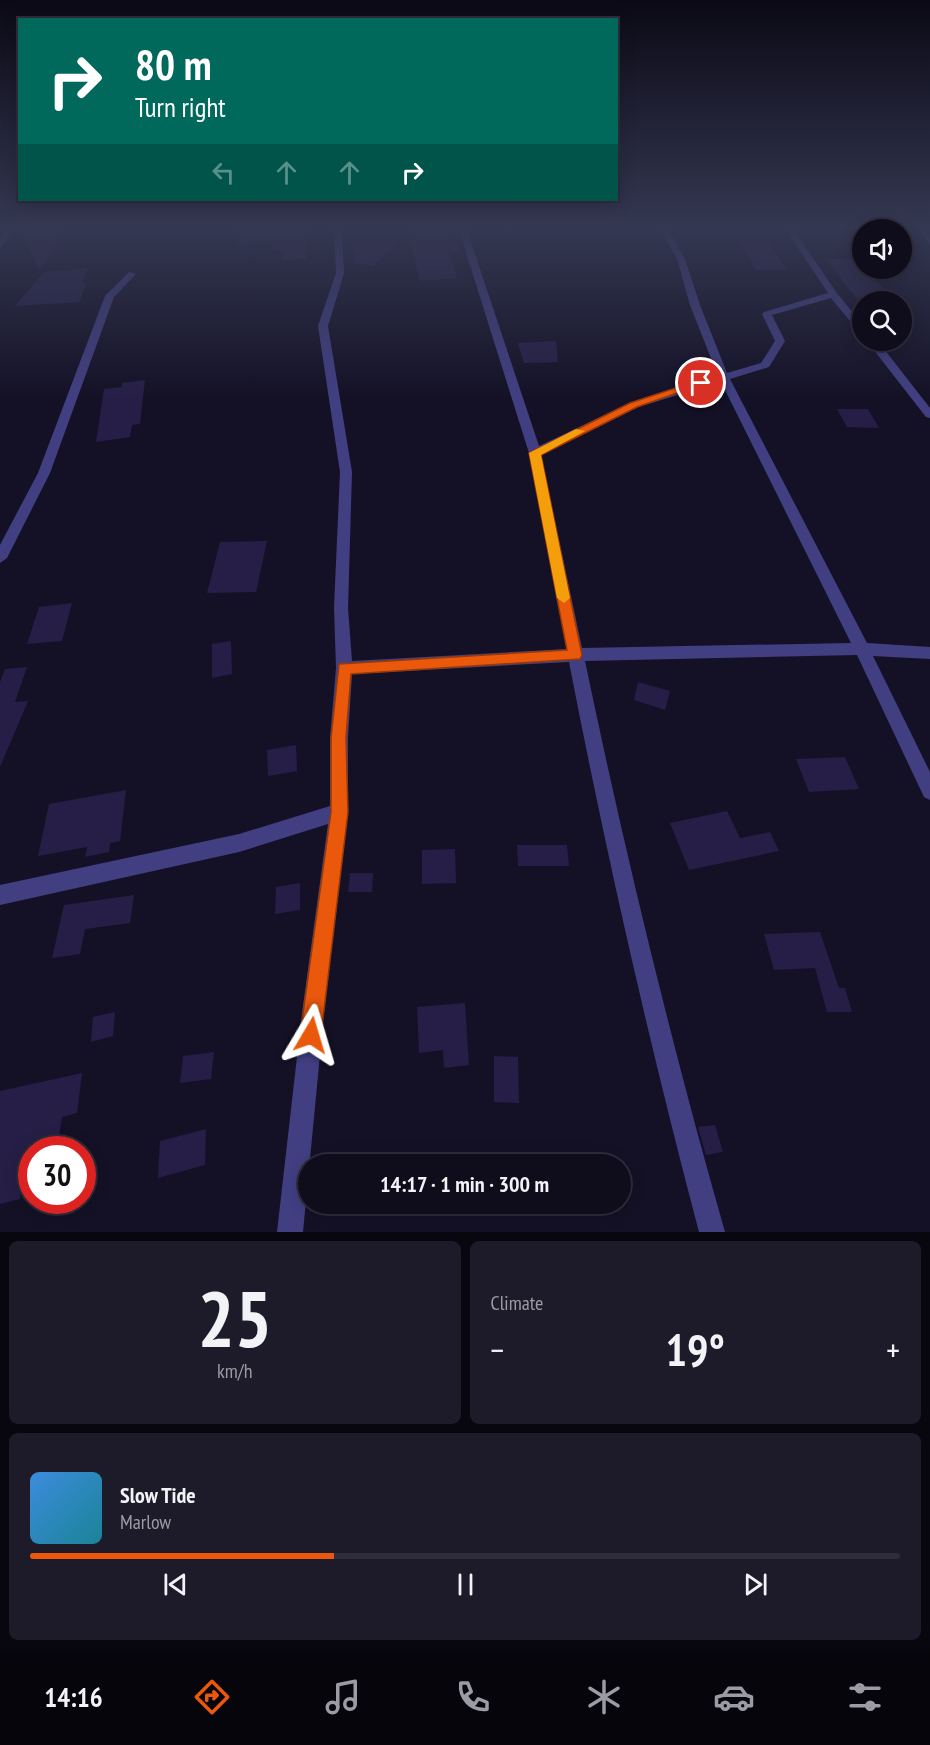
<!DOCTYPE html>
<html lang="en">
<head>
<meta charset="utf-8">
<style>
  body { margin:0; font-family:"PT Sans Narrow",sans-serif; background:#1d1b29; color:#f1f3f6; height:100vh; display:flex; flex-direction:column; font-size:22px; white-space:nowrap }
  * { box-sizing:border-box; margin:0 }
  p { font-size:20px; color:#9b9ca3 }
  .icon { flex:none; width:33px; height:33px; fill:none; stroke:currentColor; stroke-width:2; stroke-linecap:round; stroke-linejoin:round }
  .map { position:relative; height:1232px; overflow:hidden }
  .drawer { display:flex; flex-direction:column; gap:9px; padding:9px; background:#08070f; flex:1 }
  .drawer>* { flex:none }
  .banner { position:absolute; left:18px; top:18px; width:600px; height:183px; border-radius:0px; box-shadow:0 3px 15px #0003,0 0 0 2px #2f2d3b; background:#00695c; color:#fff; overflow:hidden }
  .controls { position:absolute; left:852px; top:219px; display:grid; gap:12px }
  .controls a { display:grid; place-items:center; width:60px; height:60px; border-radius:50%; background:#0f0d1c; box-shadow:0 3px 15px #0003,0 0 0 2px #2f2d3b; font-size:30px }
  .speed { position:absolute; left:18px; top:1136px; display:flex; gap:12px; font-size:30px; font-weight:700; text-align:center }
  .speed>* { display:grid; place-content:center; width:78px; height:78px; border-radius:50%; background:#0f0d1c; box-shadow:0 3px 15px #0003,0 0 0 2px #2f2d3b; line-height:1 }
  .speed .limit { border:9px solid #d22; background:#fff; color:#111 }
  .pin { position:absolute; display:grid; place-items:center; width:51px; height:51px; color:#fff; margin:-26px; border:3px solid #fff; border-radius:50%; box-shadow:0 2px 6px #0007 }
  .me { position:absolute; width:66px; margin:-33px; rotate:7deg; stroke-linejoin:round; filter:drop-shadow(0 0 4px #0008) }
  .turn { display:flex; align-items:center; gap:21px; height:126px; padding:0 18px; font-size:27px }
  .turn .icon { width:78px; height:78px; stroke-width:2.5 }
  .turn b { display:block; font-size:42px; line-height:51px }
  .lanes { display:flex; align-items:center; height:57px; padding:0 18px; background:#0003; justify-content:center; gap:30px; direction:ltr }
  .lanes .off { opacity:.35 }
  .big { font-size:45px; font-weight:800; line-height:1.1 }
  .drawer .tile { flex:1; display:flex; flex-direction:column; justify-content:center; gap:9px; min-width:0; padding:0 21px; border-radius:9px; background:#1d1b29 }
  .drawer .dial { align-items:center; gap:0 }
  .dial b { font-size:78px; line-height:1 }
  .song { display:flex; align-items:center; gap:18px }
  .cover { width:72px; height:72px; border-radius:9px; background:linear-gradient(135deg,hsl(210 70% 55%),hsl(190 70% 35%)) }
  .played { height:6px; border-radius:3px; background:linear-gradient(90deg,#ea580c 35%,#2f2d3b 35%) }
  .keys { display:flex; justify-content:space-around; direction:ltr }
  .heat { display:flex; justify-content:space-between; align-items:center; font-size:33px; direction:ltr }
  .drawer .tiles { flex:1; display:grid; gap:9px; grid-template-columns:1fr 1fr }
  .tile:last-child { grid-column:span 2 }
  .trip { position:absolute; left:298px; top:1154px; width:333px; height:60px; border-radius:30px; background:#0f0d1c; box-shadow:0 3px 15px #0003,0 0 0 2px #2f2d3b; font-weight:800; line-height:60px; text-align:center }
  .dock { display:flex; height:96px; justify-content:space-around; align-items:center; background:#06050b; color:#9b9ca3 }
  .dock .icon { width:42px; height:42px }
  .dock .on { color:#ea580c }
  .dock b { font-size:27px; color:#f1f3f6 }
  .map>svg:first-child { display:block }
  .building { fill:#261e46 }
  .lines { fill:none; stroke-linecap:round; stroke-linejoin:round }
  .street { fill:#413f82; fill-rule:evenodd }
  .route { fill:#ea580c; stroke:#983908; stroke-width:1.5 }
  .slow { fill:#f59e0b }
</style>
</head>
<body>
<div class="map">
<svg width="930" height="1232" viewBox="0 0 930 1232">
  <rect width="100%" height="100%" fill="#141126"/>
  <g class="building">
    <polygon points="19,227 66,227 40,271 19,229"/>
    <polygon points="234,227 305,227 306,259 281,260 284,250 270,250 273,243 234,246"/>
    <polygon points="407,227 451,227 460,252 449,253 457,278 420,281"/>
    <polygon points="400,239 373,266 355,263 353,243"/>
    <polygon points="739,239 767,239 787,270 756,270"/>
    <polygon points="826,259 856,259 896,302 859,302"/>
    <polygon points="88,268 82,283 87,283 79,302 15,306 44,272"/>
    <polygon points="556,341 558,362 524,363 518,343"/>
    <polygon points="145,380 140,424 132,425 130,437 96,442 104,389 122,387 122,383"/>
    <polygon points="837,409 868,409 879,428 847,427"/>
    <polygon points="267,541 256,592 207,593 220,542"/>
    <polygon points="72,603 62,641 27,644 39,607"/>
    <polygon points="231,641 232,674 212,678 212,644"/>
    <polygon points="27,667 15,702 28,701 0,767 0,682 5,669"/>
    <polygon points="638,682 670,691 665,710 634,700"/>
    <polygon points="296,745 297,771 268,776 267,750"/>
    <polygon points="845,757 859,789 809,792 796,759"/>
    <polygon points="126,790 120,841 110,843 109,852 85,857 87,847 38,856 49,804"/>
    <polygon points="727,811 740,838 770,832 779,851 689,870 670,823"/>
    <polygon points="517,845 567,845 569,866 518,866"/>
    <polygon points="455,849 456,883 422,884 422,850"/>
    <polygon points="350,873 373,873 372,892 348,892"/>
    <polygon points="300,883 300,910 275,914 276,887"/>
    <polygon points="134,895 130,923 85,929 80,954 52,958 64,905"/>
    <polygon points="820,932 839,988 845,988 852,1012 827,1012 815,968 774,970 764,934"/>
    <polygon points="465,1003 469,1065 444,1068 443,1050 419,1053 417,1007"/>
    <polygon points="115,1012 113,1036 91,1042 93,1017"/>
    <polygon points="214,1052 211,1079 180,1083 183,1056"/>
    <polygon points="494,1056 518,1057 519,1103 494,1102"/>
    <polygon points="82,1073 77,1113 62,1117 57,1149 32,1149 32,1179 23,1181 20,1199 0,1204 0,1091"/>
    <polygon points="715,1125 723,1152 706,1155 698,1127"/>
    <polygon points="206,1129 205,1165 158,1178 160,1141"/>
  </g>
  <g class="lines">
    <g class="street">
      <polygon points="9,227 17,227 0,248 0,239"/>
      <path d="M334,227h8l2,46 -16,53 24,146 -4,136 4,53 215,-12 -38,-196 -71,-226h8l73,219 91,-43 88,-27 -28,-71 -13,-46 -18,-32h8l18,32 15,46 27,68 34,-10 14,-22 -13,-27 2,-2 64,-19 -44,-66h8l44,65 26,32v9l-3,-1 -28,-34 -59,17 13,26 -16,26 -39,12 137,264 63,4v12l-57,-3 57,116v28l-6,-3 -67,-142 -272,6c40,192 86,382 140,571h-26c-50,-189 -93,-379 -130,-570l-217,12 -4,64v74l-24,201 -21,219h-26l25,-219 26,-189 -89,28 -239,53v-20l239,-51 91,-28v-68l6,-70 -2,-60 6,-136 -22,-146 18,-53zM721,382l130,261 -269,5 -41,-193 97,-48z"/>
      <polygon points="916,227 924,227 930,236 930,244"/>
      <polygon points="129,272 136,274 114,297 50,473 7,558 0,563 0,545 38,473 105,296"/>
      <polygon points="866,340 877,340 930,408 930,418 926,417"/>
    </g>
  </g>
  <linearGradient id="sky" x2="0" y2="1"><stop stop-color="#0b0915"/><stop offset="0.57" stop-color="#343852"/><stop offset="1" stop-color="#343852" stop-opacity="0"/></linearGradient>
  <rect width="930" height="399" fill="url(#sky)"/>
  <polygon class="route" points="697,381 706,383 637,407 541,455 582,655 580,659 351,674 346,738 348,812 321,1035 318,1042 311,1045 303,1042 300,1035 331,812 331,738 339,664 567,650 529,453 630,403"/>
  <polygon class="slow" points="576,429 585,431 541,455 570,598 564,603 557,598 529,453"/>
</svg>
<div class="controls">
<a><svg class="icon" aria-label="sound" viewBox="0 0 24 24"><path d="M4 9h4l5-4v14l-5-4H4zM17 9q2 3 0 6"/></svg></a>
<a><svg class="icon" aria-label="search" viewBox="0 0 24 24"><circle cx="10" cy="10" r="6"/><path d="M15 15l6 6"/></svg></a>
</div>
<div class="speed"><div class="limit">30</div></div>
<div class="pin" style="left:701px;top:383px;background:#d93025"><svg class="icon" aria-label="arrive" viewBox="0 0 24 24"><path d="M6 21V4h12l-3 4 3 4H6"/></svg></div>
<svg class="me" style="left:311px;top:1035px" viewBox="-20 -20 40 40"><path d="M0-17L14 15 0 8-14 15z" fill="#ea580c" stroke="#fff" stroke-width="4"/></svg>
<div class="trip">14:17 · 1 min · 300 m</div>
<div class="banner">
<div class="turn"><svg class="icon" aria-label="right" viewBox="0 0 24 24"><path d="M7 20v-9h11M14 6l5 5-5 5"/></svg><div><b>80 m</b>Turn right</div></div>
<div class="lanes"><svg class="icon off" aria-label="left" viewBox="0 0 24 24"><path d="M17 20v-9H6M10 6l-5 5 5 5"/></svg><svg class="icon off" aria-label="ahead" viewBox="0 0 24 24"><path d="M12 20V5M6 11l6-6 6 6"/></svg><svg class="icon off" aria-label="ahead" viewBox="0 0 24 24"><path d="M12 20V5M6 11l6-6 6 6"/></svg><svg class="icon" aria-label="right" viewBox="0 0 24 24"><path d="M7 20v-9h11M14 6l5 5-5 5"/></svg></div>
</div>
</div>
<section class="drawer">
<div class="tiles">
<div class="tile dial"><b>25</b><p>km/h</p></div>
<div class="tile"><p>Climate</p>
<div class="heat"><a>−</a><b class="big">19°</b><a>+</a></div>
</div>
<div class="tile">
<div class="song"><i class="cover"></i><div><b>Slow Tide</b><p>Marlow</p></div></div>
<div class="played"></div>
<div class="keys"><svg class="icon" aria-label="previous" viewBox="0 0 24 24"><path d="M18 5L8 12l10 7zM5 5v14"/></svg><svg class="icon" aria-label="pause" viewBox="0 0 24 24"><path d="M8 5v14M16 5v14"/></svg><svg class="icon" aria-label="next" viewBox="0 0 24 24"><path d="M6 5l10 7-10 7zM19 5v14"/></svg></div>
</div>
</div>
</section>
<nav class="dock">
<b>14:16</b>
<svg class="icon on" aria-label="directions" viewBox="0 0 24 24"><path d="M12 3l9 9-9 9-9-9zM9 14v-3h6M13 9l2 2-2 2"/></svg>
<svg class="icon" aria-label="music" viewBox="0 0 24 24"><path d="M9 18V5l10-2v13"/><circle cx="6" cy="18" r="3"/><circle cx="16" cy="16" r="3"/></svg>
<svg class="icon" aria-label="phone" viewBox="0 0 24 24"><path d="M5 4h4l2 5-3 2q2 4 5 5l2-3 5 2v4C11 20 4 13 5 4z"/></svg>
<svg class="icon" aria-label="climate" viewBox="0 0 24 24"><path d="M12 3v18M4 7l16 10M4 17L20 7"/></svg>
<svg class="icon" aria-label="car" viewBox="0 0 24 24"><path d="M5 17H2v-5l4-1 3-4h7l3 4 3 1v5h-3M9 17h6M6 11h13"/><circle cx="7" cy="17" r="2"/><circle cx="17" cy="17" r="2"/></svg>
<svg class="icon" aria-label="filters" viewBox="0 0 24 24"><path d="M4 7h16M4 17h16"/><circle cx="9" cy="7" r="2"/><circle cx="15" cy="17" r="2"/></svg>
</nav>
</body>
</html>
